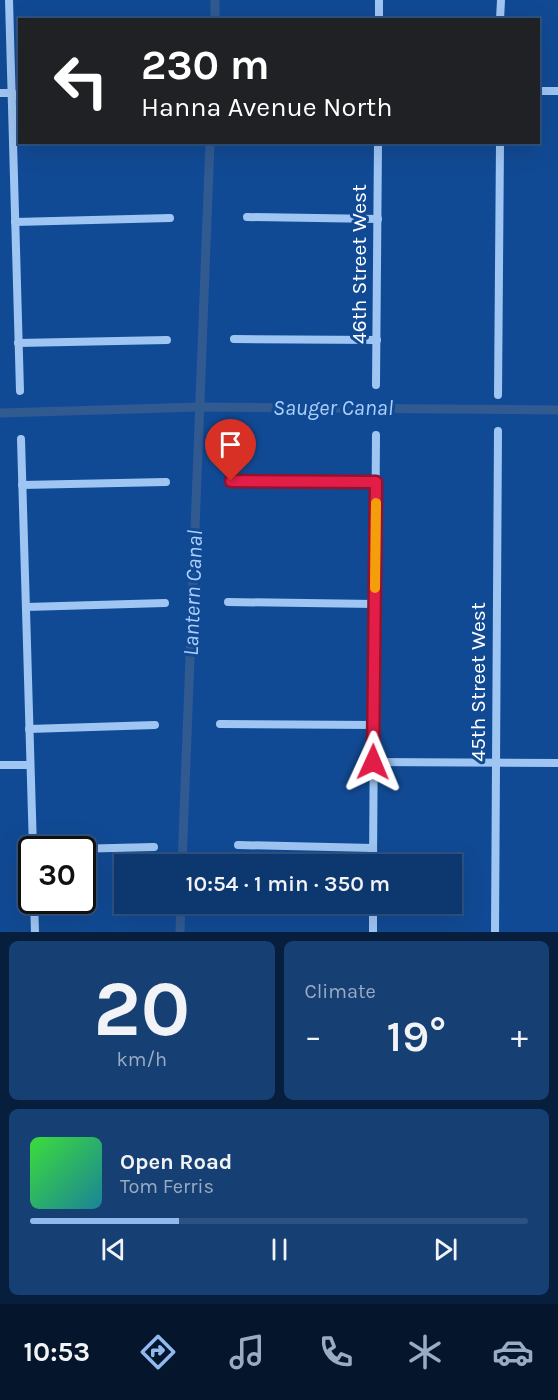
<!DOCTYPE html>
<html lang="en">
<head>
<meta charset="utf-8">
<style>
  body { margin:0; font-family:Karla,sans-serif; background:#163f74; color:#f1f3f6; height:100vh; display:flex; flex-direction:column; font-size:22px; white-space:nowrap }
  * { box-sizing:border-box; margin:0 }
  p { font-size:20px; color:#9aacc3 }
  .icon { flex:none; width:33px; height:33px; fill:none; stroke:currentColor; stroke-width:2; stroke-linecap:round; stroke-linejoin:round }
  .map { position:relative; height:932px; overflow:hidden }
  .drawer { display:flex; flex-direction:column; gap:9px; padding:9px; background:#071f3d; flex:1 }
  .drawer>* { flex:none }
  .top-card { position:absolute; left:18px; top:18px; width:522px; height:126px; border-radius:0px; box-shadow:0 6px 24px #0002,0 0 0 2px #2d5282; background:#202124; color:#fff; overflow:hidden }
  .speed { position:absolute; left:18px; top:836px; display:flex; gap:12px; font-size:30px; font-weight:700; text-align:center }
  .speed>* { display:grid; place-content:center; width:78px; height:78px; border-radius:50%; background:#0d386f; box-shadow:0 6px 24px #0002,0 0 0 2px #2d5282; line-height:1 }
  .speed .limit { border:3px solid #111; border-radius:9px; background:#fff; color:#111 }
  .pin { position:absolute; display:grid; place-items:center; width:51px; height:51px; color:#fff; margin:-62px -26px; border-radius:50% 50% 50% 0; rotate:-45deg; box-shadow:0 0 6px #0007 }
  .pin .icon { rotate:45deg }
  .me { position:absolute; width:66px; margin:-33px; rotate:1deg; stroke-linejoin:round; filter:drop-shadow(0 0 4px #0008) }
  .turn { display:flex; align-items:center; gap:21px; height:126px; padding:0 24px; font-size:27px }
  .turn .icon { width:78px; height:78px; stroke-width:2.5 }
  .turn b { display:block; font-size:42px; line-height:51px }
  .big { font-size:45px; font-weight:600; line-height:1.1 }
  .drawer .card { flex:1; display:flex; flex-direction:column; justify-content:center; gap:9px; min-width:0; padding:0 21px; border-radius:9px; background:#163f74 }
  .drawer .dial { align-items:center; gap:0 }
  .dial b { font-size:78px; line-height:1 }
  .song { display:flex; align-items:center; gap:18px }
  .cover { width:72px; height:72px; border-radius:9px; background:linear-gradient(135deg,hsl(120 70% 55%),hsl(190 70% 35%)) }
  .played { height:6px; border-radius:3px; background:linear-gradient(90deg,#90b9f0 30%,#2d5282 30%) }
  .keys { display:flex; justify-content:space-around; direction:ltr }
  .heat { display:flex; justify-content:space-between; align-items:center; font-size:33px; direction:ltr }
  .drawer .tiles { flex:1; display:grid; gap:9px; grid-template-columns:1fr 1fr }
  .card:last-child { grid-column:span 2 }
  .trip { position:absolute; left:114px; top:854px; width:348px; height:60px; border-radius:0px; background:#0d386f; box-shadow:0 6px 24px #0002,0 0 0 2px #2d5282; font-weight:600; line-height:60px; text-align:center }
  .tabs { display:flex; height:96px; justify-content:space-around; align-items:center; background:#05162c; color:#9aacc3 }
  .tabs .icon { width:42px; height:42px }
  .tabs .current { color:#90b9f0 }
  .tabs b { font-size:27px; color:#f1f3f6 }
  .map>svg:first-child { display:block }
  .lines { fill:none; stroke-linecap:round; stroke-linejoin:round }
  .canal { stroke:#315a91; stroke-width:9 }
  .minor { stroke:#9fc5f3; stroke-width:8 }
  .route-casing { stroke:#92132f; stroke-width:15 }
  .route { stroke:#e11d48; stroke-width:10 }
  .slow { stroke:#f59e0b; stroke-width:10 }
  .labels { text-anchor:middle; dominant-baseline:central; stroke-width:6; stroke-linejoin:round; paint-order:stroke }
  .street-label { font-size:21px; fill:#fff; stroke:#114a94 }
  .water-label { font-size:22px; font-style:italic; fill:#abcffa; stroke:#114a94 }
</style>
</head>
<body>
<div class="map">
<svg width="558" height="932" viewBox="0 0 558 932">
  <rect width="100%" height="100%" fill="#114a94"/>
  <g class="lines">
    <g class="canal">
      <polyline points="215,20 215,0"/>
      <polyline points="0,413 199,407 558,410"/>
      <polyline points="182,864 210,142"/>
      <polyline points="180,932 181,903"/>
    </g>
    <g class="minor">
      <polyline points="9,0 20,391"/>
      <polyline points="379,20 379,0"/>
      <polyline points="500,20 501,0"/>
      <polyline points="538,91 558,91"/>
      <polyline points="0,93 12,93 20,98"/>
      <polyline points="247,217 378,219"/>
      <polyline points="15,222 170,218"/>
      <polyline points="234,339 377,340"/>
      <polyline points="18,343 167,340"/>
      <polyline points="376,385 378,142"/>
      <polyline points="498,395 500,142"/>
      <polyline points="21,439 33,849"/>
      <polyline points="231,481 376,482"/>
      <polyline points="22,485 166,482"/>
      <polyline points="228,602 375,604"/>
      <polyline points="26,607 165,603"/>
      <polyline points="220,724 374,725"/>
      <polyline points="29,729 155,725"/>
      <polyline points="373,762 558,763"/>
      <polyline points="0,765 30,765"/>
      <polyline points="238,845 373,848"/>
      <polyline points="72,849 154,847"/>
      <polyline points="373,864 376,435"/>
      <polyline points="34,900 35,932"/>
      <polyline points="373,932 373,903"/>
      <polyline points="495,932 498,431"/>
    </g>
  </g>
  <g class="lines">
    <g class="route-casing">
      <polyline id="route" points="231,481 376,482 373,762"/>
    </g>
    <use href="#route" class="route"/>
    <polyline class="slow" points="375,588 376,503"/>
  </g>
  <g class="labels">
    <g class="street-label">
      <text transform="translate(359 264) rotate(-90)">46th Street West</text>
      <text transform="translate(478 682) rotate(-90)">45th Street West</text>
    </g>
    <g class="water-label">
      <text x="333" y="408">Sauger Canal</text>
      <text transform="translate(193 593) rotate(-88)">Lantern Canal</text>
    </g>
  </g>
</svg>
<div class="speed"><div class="limit">30</div></div>
<div class="pin" style="left:231px;top:481px;background:#d93025"><svg class="icon" aria-label="arrive" viewBox="0 0 24 24"><path d="M6 21V4h12l-3 4 3 4H6"/></svg></div>
<svg class="me" style="left:373px;top:762px" viewBox="-20 -20 40 40"><path d="M0-17L14 15 0 8-14 15z" fill="#e11d48" stroke="#fff" stroke-width="4"/></svg>
<div class="trip">10:54 · 1 min · 350 m</div>
<div class="top-card">
<div class="turn"><svg class="icon" aria-label="left" viewBox="0 0 24 24"><path d="M17 20v-9H6M10 6l-5 5 5 5"/></svg><div><b>230 m</b>Hanna Avenue North</div></div>
</div>
</div>
<section class="drawer">
<div class="tiles">
<div class="card dial"><b>20</b><p>km/h</p></div>
<div class="card"><p>Climate</p>
<div class="heat"><a>−</a><b class="big">19°</b><a>+</a></div>
</div>
<div class="card">
<div class="song"><i class="cover"></i><div><b>Open Road</b><p>Tom Ferris</p></div></div>
<div class="played"></div>
<div class="keys"><svg class="icon" aria-label="previous" viewBox="0 0 24 24"><path d="M18 5L8 12l10 7zM5 5v14"/></svg><svg class="icon" aria-label="pause" viewBox="0 0 24 24"><path d="M8 5v14M16 5v14"/></svg><svg class="icon" aria-label="next" viewBox="0 0 24 24"><path d="M6 5l10 7-10 7zM19 5v14"/></svg></div>
</div>
</div>
</section>
<nav class="tabs">
<b>10:53</b>
<svg class="icon current" aria-label="directions" viewBox="0 0 24 24"><path d="M12 3l9 9-9 9-9-9zM9 14v-3h6M13 9l2 2-2 2"/></svg>
<svg class="icon" aria-label="music" viewBox="0 0 24 24"><path d="M9 18V5l10-2v13"/><circle cx="6" cy="18" r="3"/><circle cx="16" cy="16" r="3"/></svg>
<svg class="icon" aria-label="phone" viewBox="0 0 24 24"><path d="M5 4h4l2 5-3 2q2 4 5 5l2-3 5 2v4C11 20 4 13 5 4z"/></svg>
<svg class="icon" aria-label="climate" viewBox="0 0 24 24"><path d="M12 3v18M4 7l16 10M4 17L20 7"/></svg>
<svg class="icon" aria-label="car" viewBox="0 0 24 24"><path d="M5 17H2v-5l4-1 3-4h7l3 4 3 1v5h-3M9 17h6M6 11h13"/><circle cx="7" cy="17" r="2"/><circle cx="17" cy="17" r="2"/></svg>
</nav>
</body>
</html>
